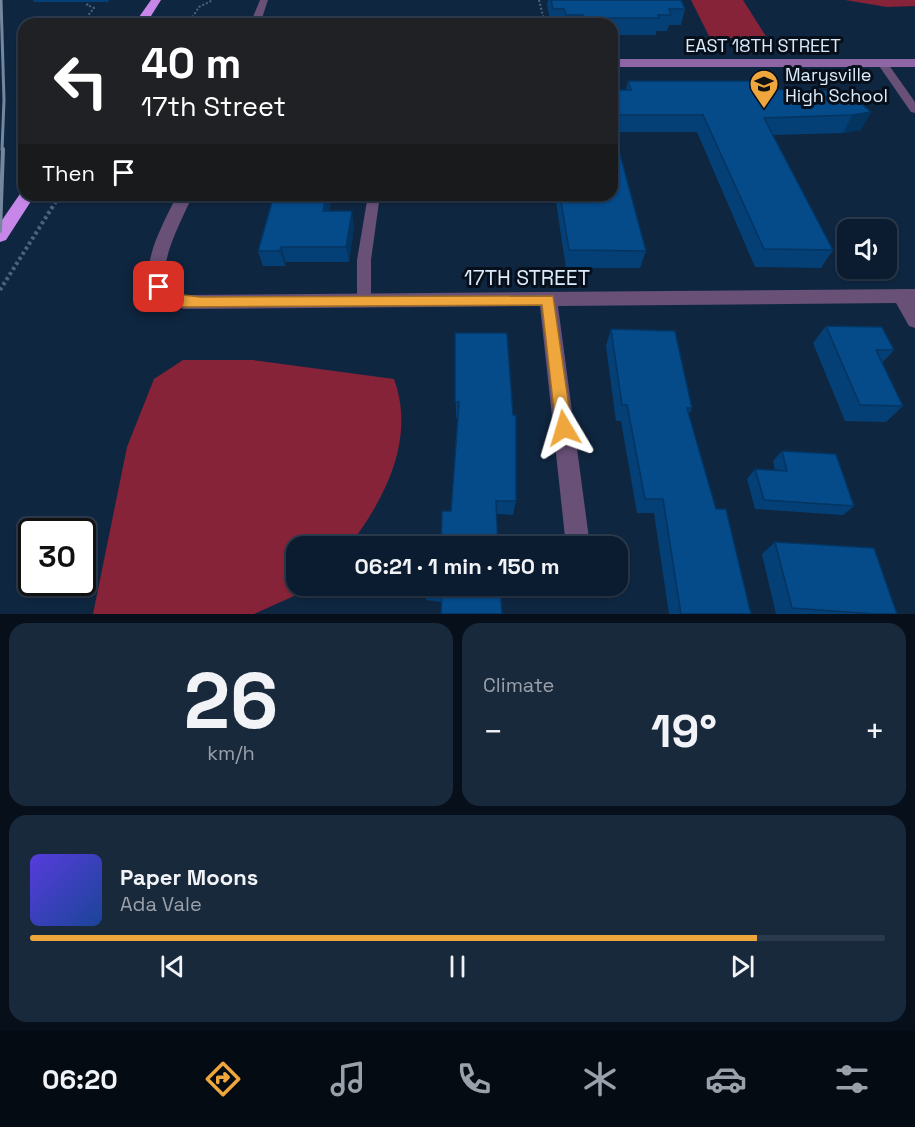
<!DOCTYPE html>
<html lang="en">
<head>
<meta charset="utf-8">
<style>
  body { margin:0; font-family:"Space Grotesk",sans-serif; background:#19293c; color:#f1f3f6; height:100vh; display:flex; flex-direction:column; font-size:22px; white-space:nowrap }
  * { box-sizing:border-box; margin:0 }
  p { font-size:20px; color:#9aa1ab }
  .icon { flex:none; width:33px; height:33px; fill:none; stroke:currentColor; stroke-width:2; stroke-linecap:round; stroke-linejoin:round }
  .map { position:relative; height:614px; overflow:hidden }
  .details { display:flex; flex-direction:column; gap:9px; padding:9px; background:#060f1a; flex:1 }
  .details>* { flex:none }
  .guide { position:absolute; left:18px; top:18px; width:600px; height:183px; border-radius:18px; box-shadow:0 2px 4px #0004,0 0 0 2px #2b3a4c; background:#202124; color:#fff; overflow:hidden }
  .controls { position:absolute; left:837px; top:219px; display:grid; gap:12px }
  .controls a { display:grid; place-items:center; width:60px; height:60px; border-radius:12px; background:#0b1c30; box-shadow:0 2px 4px #0004,0 0 0 2px #2b3a4c; font-size:30px }
  .speed { position:absolute; left:18px; top:518px; display:flex; gap:12px; font-size:30px; font-weight:700; text-align:center }
  .speed>* { display:grid; place-content:center; width:78px; height:78px; border-radius:50%; background:#0b1c30; box-shadow:0 2px 4px #0004,0 0 0 2px #2b3a4c; line-height:1 }
  .speed .limit { border:3px solid #111; border-radius:9px; background:#fff; color:#111 }
  .pin { position:absolute; display:grid; place-items:center; width:51px; height:51px; color:#fff; margin:-26px; border-radius:12px; box-shadow:0 3px 9px #0006 }
  .me { position:absolute; width:66px; margin:-33px; rotate:353deg; stroke-linejoin:round; filter:drop-shadow(0 0 4px #0008) }
  .turn { display:flex; align-items:center; gap:21px; height:126px; padding:0 24px; font-size:27px }
  .turn .icon { width:78px; height:78px; stroke-width:2.5 }
  .turn b { display:block; font-size:42px; line-height:51px }
  .then { display:flex; align-items:center; height:57px; padding:0 24px; background:#0003; gap:12px; font-size:22px }
  .big { font-size:45px; font-weight:700; line-height:1.1 }
  .details .widget { flex:1; display:flex; flex-direction:column; justify-content:center; gap:9px; min-width:0; padding:0 21px; border-radius:18px; background:#19293c }
  .details .dial { align-items:center; gap:0 }
  .dial b { font-size:78px; line-height:1 }
  .song { display:flex; align-items:center; gap:18px }
  .cover { width:72px; height:72px; border-radius:9px; background:linear-gradient(135deg,hsl(250 70% 55%),hsl(220 70% 35%)) }
  .played { height:6px; border-radius:3px; background:linear-gradient(90deg,#efa73d 85%,#2b3a4c 85%) }
  .keys { display:flex; justify-content:space-around; direction:ltr }
  .heat { display:flex; justify-content:space-between; align-items:center; font-size:33px; direction:ltr }
  .details .tiles { flex:1; display:grid; gap:9px; grid-template-columns:1fr 1fr }
  .widget:last-child { grid-column:span 2 }
  .trip { position:absolute; left:286px; top:536px; width:342px; height:60px; border-radius:18px; background:#0b1c30; box-shadow:0 2px 4px #0004,0 0 0 2px #2b3a4c; font-weight:700; line-height:60px; text-align:center }
  .tabs { display:flex; height:96px; justify-content:space-around; align-items:center; background:#040b13; color:#9aa1ab }
  .tabs .icon { width:42px; height:42px }
  .tabs .selected { color:#efa73d }
  .tabs b { font-size:27px; color:#f1f3f6 }
  .map>svg:first-child { display:block }
  .green { fill:#862338 }
  .lines { fill:none; stroke-linecap:round; stroke-linejoin:round }
  .path-far1 { stroke:#4f637a; stroke-width:2; stroke-dasharray:2 2; stroke-linecap:butt }
  .path { stroke:#4f637a; stroke-width:4; stroke-dasharray:3 3; stroke-linecap:butt }
  .lane { fill:#685077; fill-rule:evenodd }
  .street { fill:#685077; fill-rule:evenodd }
  .secondary { fill:#8e66a5; fill-rule:evenodd }
  .highway { fill:#c687e9; fill-rule:evenodd }
  .rail-far1 { stroke:#74879d; stroke-width:3 }
  .rail { stroke:#74879d; stroke-width:4 }
  .wall { fill:#044076 }
  .shaded-wall { fill:#043460 }
  .building { fill:#054a89; stroke:#043460; stroke-width:1.5 }
  .route { fill:#efa73d; stroke:#9b6d28; stroke-width:1.5 }
  .labels { text-anchor:middle; dominant-baseline:central; stroke-width:6; stroke-linejoin:round; paint-order:stroke }
  .far-street-label { font-size:18px; fill:#ddecfd; stroke:#060f1a }
  .far-poi-label { font-size:18px; fill:#ddecfd; stroke:#060f1a; text-anchor:start }
  .street-label { font-size:21px; fill:#ddecfd; stroke:#060f1a }
</style>
</head>
<body>
<div class="map">
<svg width="915" height="614" viewBox="0 0 915 614">
  <rect width="100%" height="100%" fill="#0f2640"/>
  <g class="green">
    <polygon points="691,0 743,0 767,38 710,38"/>
    <polygon points="845,0 915,0 915,6 887,7"/>
    <path d="M183,360h70l141,19c22,60 -9,120 -45,167h-52v39h11l-14,11 -40,18h-161l34,-167 27,-68z"/>
  </g>
  <g class="lines">
    <g class="path-far1">
      <polyline points="539,0 545,24"/>
      <polyline points="81,24 94,8 87,5 89,2"/>
      <polyline points="188,24 199,7 213,0"/>
    </g>
    <polyline class="path" points="0,290 60,195"/>
    <g class="lane">
      <polygon points="260,0 268,0 260,24 250,24"/>
      <polygon points="878,61 886,61 915,102 915,113 911,112 877,63"/>
      <polygon points="368,195 380,195 371,260 371,301 369,305 359,305 357,301 357,260"/>
    </g>
    <path class="street" d="M177,195h16c-8,18 -38,73 -25,90 4,5 11,8 16,10l731,-6v39l-6,-2 -13,-23 -338,3 32,240h-24l-26,-240 -356,3c-10,-3 -22,-6 -29,-15 -20,-24 11,-75 22,-99z"/>
    <rect class="secondary" x="612" y="59" width="303" height="8"/>
    <g class="highway">
      <polygon points="151,0 161,0 146,24 134,24"/>
      <polygon points="22,191 24,191 24,195 35,195 6,240 0,242 0,223"/>
    </g>
    <polyline class="rail-far1" points="1,0 4,100 2,150"/>
    <polyline class="rail" points="0,231 3,149"/>
  </g>
  <g class="wall">
    <polygon points="33,0 109,0 108,2 34,2"/>
    <polygon points="548,0 681,0 685,9 681,25 669,25 667,31 656,31 656,35 612,35 612,24 551,24 547,5"/>
    <polygon points="628,81 762,89 841,91 861,130 843,133 773,135 833,250 821,268 755,267 697,132 614,132 646,251 640,268 566,268 555,195 612,195 612,90 626,90"/>
    <polygon points="256,195 332,195 329,211 354,226 349,262 286,262 285,266 263,266 258,251 273,197 257,198"/>
    <polygon points="826,326 894,350 882,363 903,406 886,422 845,421 813,343"/>
    <polygon points="611,329 692,408 689,414 716,509 751,614 669,614 654,513 637,513 621,421 616,421 606,346"/>
    <polygon points="455,333 516,501 513,515 451,511 458,418 456,418"/>
    <polygon points="782,451 854,506 843,515 755,509 747,479 755,469 775,470 773,461"/>
    <polygon points="775,542 897,614 776,614 762,554"/>
    <polygon points="425,585 502,614 441,602 426,600"/>
  </g>
  <g class="shaded-wall">
    <polygon points="871,112 861,130 843,133 852,115"/>
    <polygon points="326,195 332,195 326,226 323,211"/>
    <polygon points="352,211 354,226 349,262 346,247"/>
    <polygon points="281,247 286,262 285,266 280,251"/>
  </g>
  <g class="building">
    <polygon points="551,0 681,0 685,9 669,9 671,15 658,15 660,18 584,18 583,15 566,15 564,9 553,9"/>
    <polygon points="628,81 757,81 762,89 841,91 851,94 871,112 852,115 764,118 833,250 764,249 703,115 612,115 612,90 631,90"/>
    <polygon points="612,124 646,251 569,250 560,195 612,195"/>
    <polygon points="274,195 326,195 323,211 352,211 346,247 281,247 280,251 258,251"/>
    <polygon points="826,326 882,327 894,350 876,350 903,406 860,405"/>
    <polygon points="611,329 675,331 692,408 687,408 716,509 726,509 751,614 681,614 663,499 645,499 627,405 622,405"/>
    <polygon points="455,333 507,333 513,415 516,415 516,501 496,501 498,546 441,546 442,511 451,511 459,402 455,402"/>
    <polygon points="782,451 836,454 854,506 764,500 755,469 787,471"/>
    <polygon points="775,542 874,548 897,614 875,614 792,608"/>
    <polygon points="425,585 500,585 502,614 441,614 442,591 425,590"/>
  </g>
  <path class="route" d="M159,282l16,12 25,3 353,-1 19,132 -3,5 -5,2 -6,-2 -2,-5 -14,-123 -358,2c-14,-4 -24,-8 -32,-20l2,-4z"/>
  <defs>
    <g id="school-pin" transform="scale(1.5)"><path d="M0 17L-7.5 6A9.5 9.5 0 1 1 7.5 6Z" fill="#efa73d" stroke="#060f1a"/><path d="M0-5L7-2L0 1L-7-2ZM-4 1L0 2.5L4 1V4Q0 6-4 4Z" fill="#111"/></g>
  </defs>
  <g fill-rule="evenodd">
    <use href="#school-pin" x="764" y="84"/>
  </g>
  <g class="labels">
    <g class="far-street-label">
      <text x="763" y="45">EAST 18TH STREET</text>
    </g>
    <g class="far-poi-label">
      <text x="785" y="74">Marysville<tspan x="785" dy="21">High School</tspan></text>
    </g>
    <g class="street-label">
      <text x="527" y="277">17TH STREET</text>
    </g>
  </g>
</svg>
<div class="controls">
<a><svg class="icon" aria-label="sound" viewBox="0 0 24 24"><path d="M4 9h4l5-4v14l-5-4H4zM17 9q2 3 0 6"/></svg></a>
</div>
<div class="speed"><div class="limit">30</div></div>
<div class="pin" style="left:159px;top:287px;background:#d93025"><svg class="icon" aria-label="arrive" viewBox="0 0 24 24"><path d="M6 21V4h12l-3 4 3 4H6"/></svg></div>
<svg class="me" style="left:564px;top:428px" viewBox="-20 -20 40 40"><path d="M0-17L14 15 0 8-14 15z" fill="#efa73d" stroke="#fff" stroke-width="4"/></svg>
<div class="trip">06:21 · 1 min · 150 m</div>
<div class="guide">
<div class="turn"><svg class="icon" aria-label="left" viewBox="0 0 24 24"><path d="M17 20v-9H6M10 6l-5 5 5 5"/></svg><div><b>40 m</b>17th Street</div></div>
<div class="then">Then<svg class="icon" aria-label="arrive" viewBox="0 0 24 24"><path d="M6 21V4h12l-3 4 3 4H6"/></svg></div>
</div>
</div>
<section class="details">
<div class="tiles">
<div class="widget dial"><b>26</b><p>km/h</p></div>
<div class="widget"><p>Climate</p>
<div class="heat"><a>−</a><b class="big">19°</b><a>+</a></div>
</div>
<div class="widget">
<div class="song"><i class="cover"></i><div><b>Paper Moons</b><p>Ada Vale</p></div></div>
<div class="played"></div>
<div class="keys"><svg class="icon" aria-label="previous" viewBox="0 0 24 24"><path d="M18 5L8 12l10 7zM5 5v14"/></svg><svg class="icon" aria-label="pause" viewBox="0 0 24 24"><path d="M8 5v14M16 5v14"/></svg><svg class="icon" aria-label="next" viewBox="0 0 24 24"><path d="M6 5l10 7-10 7zM19 5v14"/></svg></div>
</div>
</div>
</section>
<nav class="tabs">
<b>06:20</b>
<svg class="icon selected" aria-label="directions" viewBox="0 0 24 24"><path d="M12 3l9 9-9 9-9-9zM9 14v-3h6M13 9l2 2-2 2"/></svg>
<svg class="icon" aria-label="music" viewBox="0 0 24 24"><path d="M9 18V5l10-2v13"/><circle cx="6" cy="18" r="3"/><circle cx="16" cy="16" r="3"/></svg>
<svg class="icon" aria-label="phone" viewBox="0 0 24 24"><path d="M5 4h4l2 5-3 2q2 4 5 5l2-3 5 2v4C11 20 4 13 5 4z"/></svg>
<svg class="icon" aria-label="climate" viewBox="0 0 24 24"><path d="M12 3v18M4 7l16 10M4 17L20 7"/></svg>
<svg class="icon" aria-label="car" viewBox="0 0 24 24"><path d="M5 17H2v-5l4-1 3-4h7l3 4 3 1v5h-3M9 17h6M6 11h13"/><circle cx="7" cy="17" r="2"/><circle cx="17" cy="17" r="2"/></svg>
<svg class="icon" aria-label="filters" viewBox="0 0 24 24"><path d="M4 7h16M4 17h16"/><circle cx="9" cy="7" r="2"/><circle cx="15" cy="17" r="2"/></svg>
</nav>
</body>
</html>
